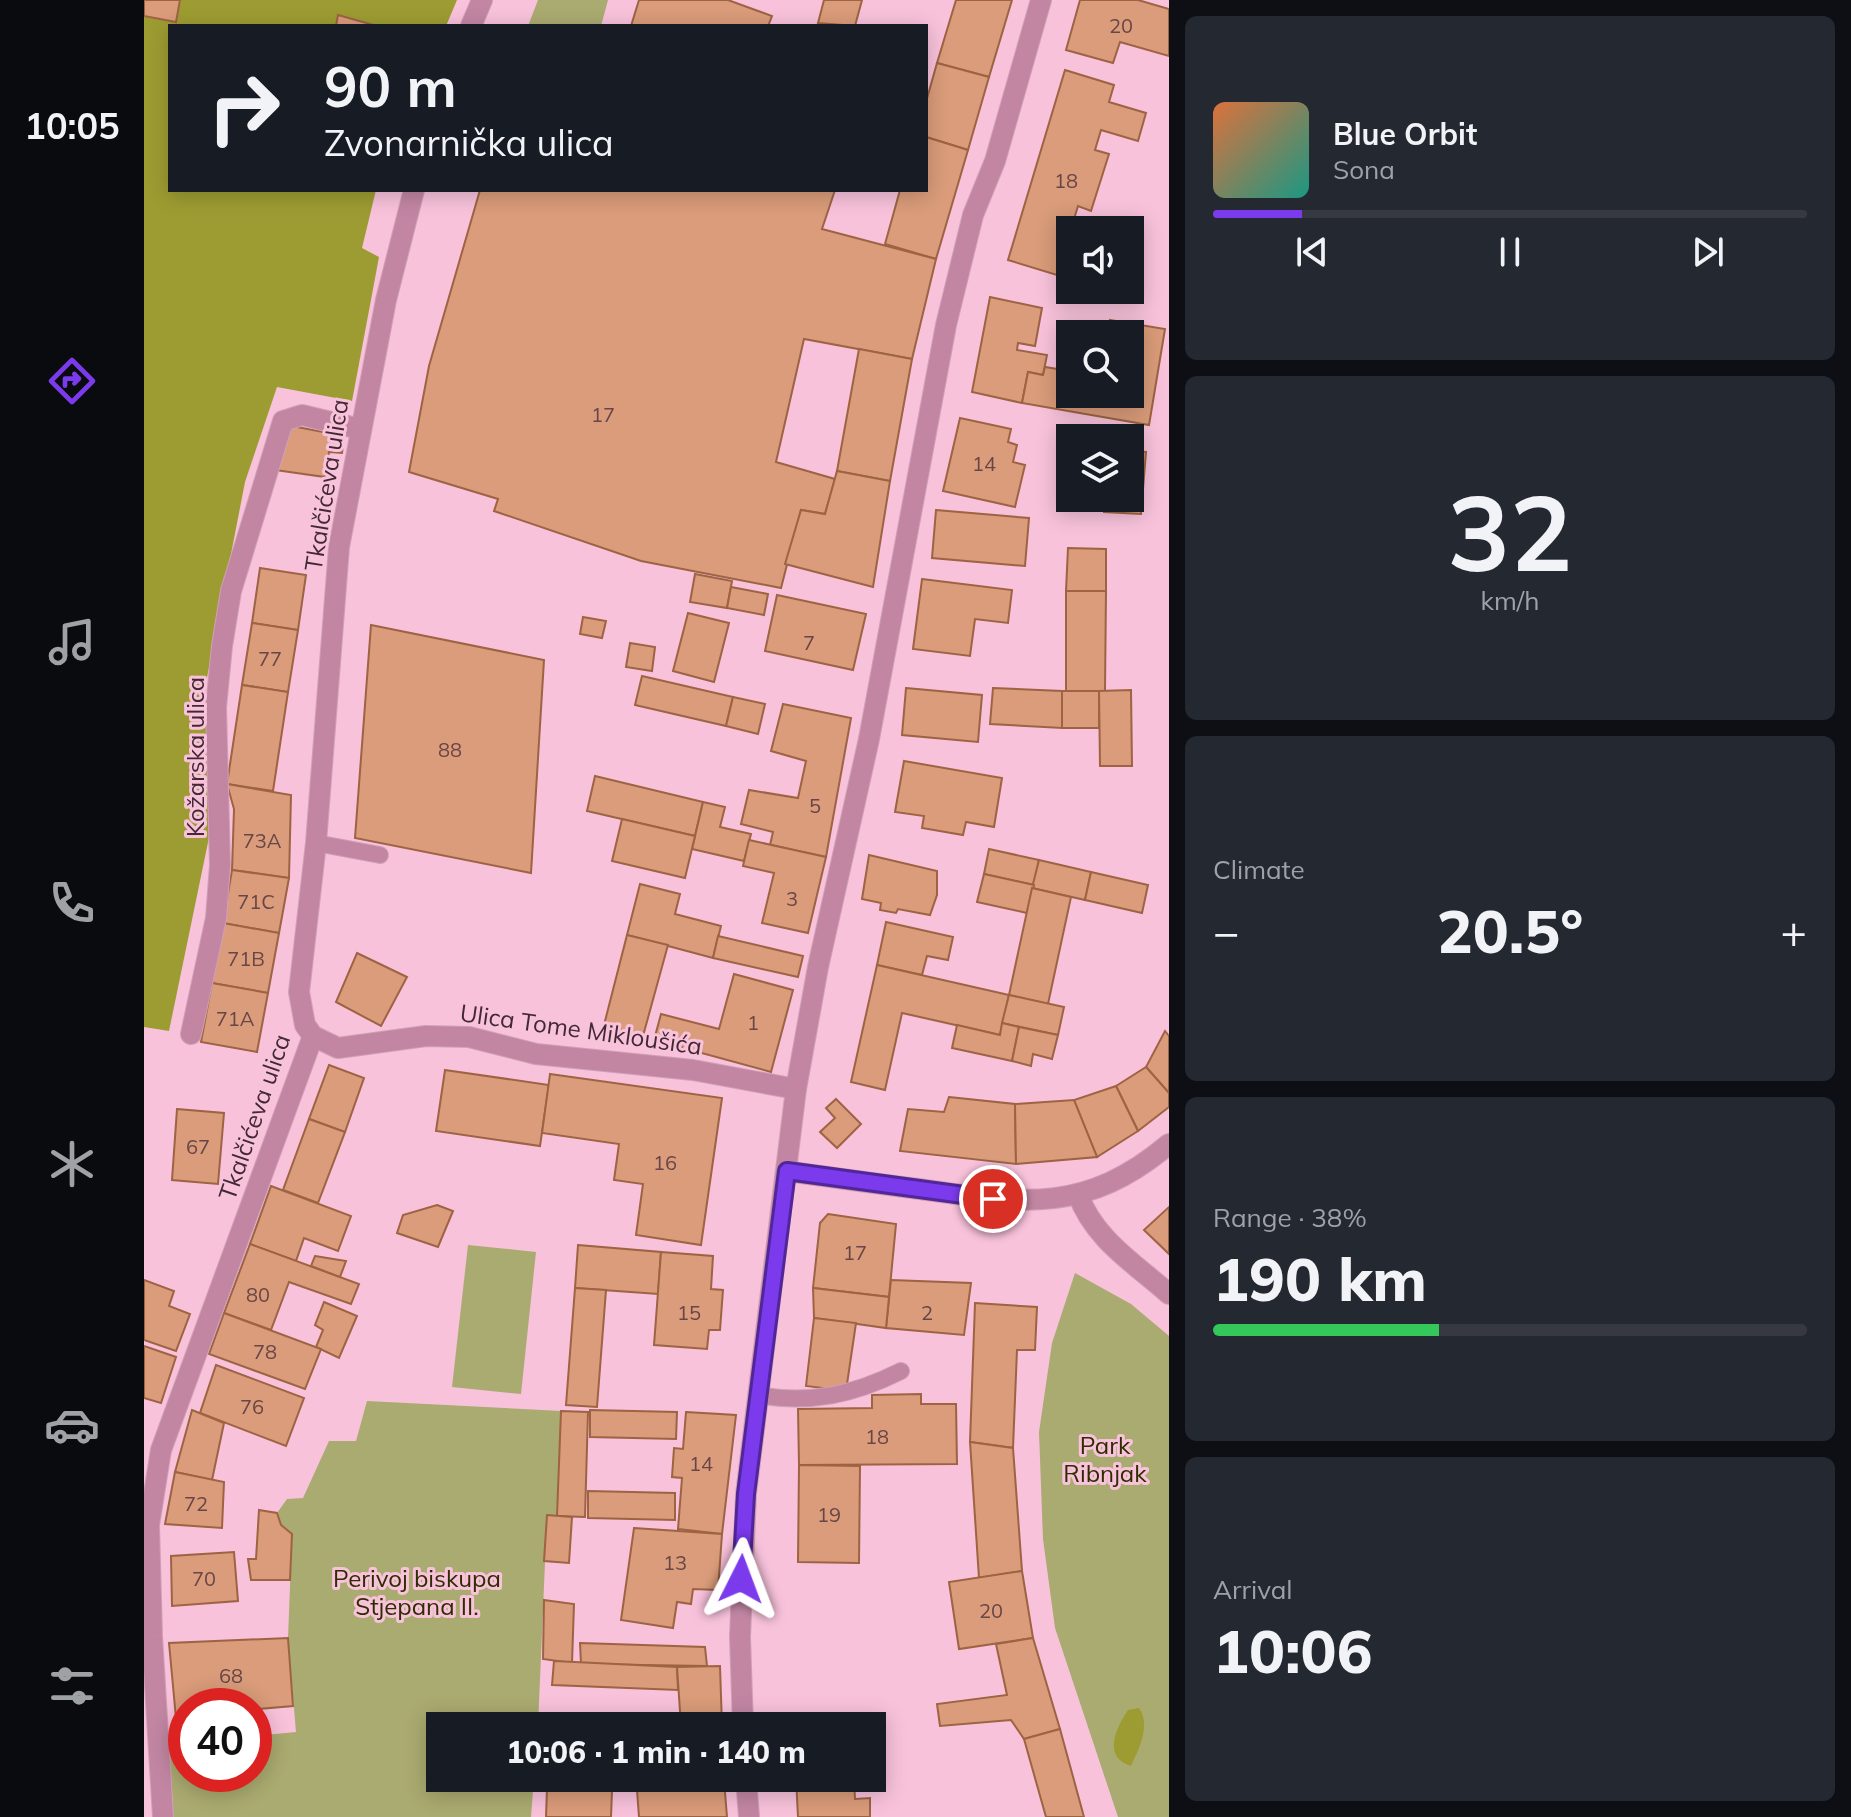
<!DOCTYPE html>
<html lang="en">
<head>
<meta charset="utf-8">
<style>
  body { margin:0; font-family:Mulish,sans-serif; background:#242831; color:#f1f3f6; height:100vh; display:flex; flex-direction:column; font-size:30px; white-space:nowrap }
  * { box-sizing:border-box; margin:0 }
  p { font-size:26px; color:#9ea1a6 }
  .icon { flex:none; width:44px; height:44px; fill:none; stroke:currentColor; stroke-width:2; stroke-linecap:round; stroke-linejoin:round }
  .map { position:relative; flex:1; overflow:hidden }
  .details { display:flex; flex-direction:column; gap:16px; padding:16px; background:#0d0f14; width:682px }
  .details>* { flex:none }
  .guide { position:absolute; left:24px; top:24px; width:760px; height:168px; border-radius:0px; box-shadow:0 4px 20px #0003; background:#171b24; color:#f1f3f6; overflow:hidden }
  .buttons { position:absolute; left:912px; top:216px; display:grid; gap:16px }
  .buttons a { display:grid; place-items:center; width:88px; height:88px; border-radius:0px; background:#171b24; box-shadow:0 4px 20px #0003; font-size:40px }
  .speed { position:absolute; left:24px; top:1688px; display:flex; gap:16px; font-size:40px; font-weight:700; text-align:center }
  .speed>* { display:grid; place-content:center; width:104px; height:104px; border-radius:50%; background:#171b24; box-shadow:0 4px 20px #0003; line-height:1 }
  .speed .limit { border:12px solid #d22; background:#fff; color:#111 }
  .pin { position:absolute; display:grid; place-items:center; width:68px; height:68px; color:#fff; margin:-34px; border:4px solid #fff; border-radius:50%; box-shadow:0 2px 8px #0007 }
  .me { position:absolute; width:88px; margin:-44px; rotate:3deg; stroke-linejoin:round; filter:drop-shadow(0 0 6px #0008) }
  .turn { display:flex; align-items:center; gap:28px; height:168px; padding:0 24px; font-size:36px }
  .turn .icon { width:104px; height:104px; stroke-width:2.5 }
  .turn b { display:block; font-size:56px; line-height:68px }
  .big { font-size:60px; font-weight:800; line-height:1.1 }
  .details .tile { flex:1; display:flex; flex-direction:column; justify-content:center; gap:12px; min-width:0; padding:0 28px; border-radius:12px; background:#242831 }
  .details .dial { align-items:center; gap:0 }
  .dial b { font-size:104px; line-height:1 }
  .song { display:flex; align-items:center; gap:24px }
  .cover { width:96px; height:96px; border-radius:12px; background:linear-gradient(135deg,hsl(20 70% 55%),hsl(170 70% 35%)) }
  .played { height:8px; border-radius:4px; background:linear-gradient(90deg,#7c3aed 15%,#363941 15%) }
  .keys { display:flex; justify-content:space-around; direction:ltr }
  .heat { display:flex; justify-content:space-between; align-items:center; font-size:44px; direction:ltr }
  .charge { height:12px; border-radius:6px; background:linear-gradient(90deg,#34c759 38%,#363941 0) }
  .trip { position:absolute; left:282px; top:1712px; width:460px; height:80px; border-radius:0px; background:#171b24; box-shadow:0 4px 20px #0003; font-weight:800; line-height:80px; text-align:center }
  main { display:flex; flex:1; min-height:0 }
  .tabs { display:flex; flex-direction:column; width:144px; justify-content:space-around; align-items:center; background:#090b0e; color:#9ea1a6 }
  .tabs .icon { width:56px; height:56px }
  .tabs .on { color:#7c3aed }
  .tabs b { font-size:36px; color:#f1f3f6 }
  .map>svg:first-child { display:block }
  .green { fill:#aaab70 }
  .forest { fill:#9d9c32 }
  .building { fill:#da9c7a; stroke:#9d6343; stroke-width:2 }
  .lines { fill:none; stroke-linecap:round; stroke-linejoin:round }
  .service-casing { stroke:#d0a0b6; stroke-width:18 }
  .pedestrian-casing { stroke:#d0a0b6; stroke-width:22 }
  .minor-casing { stroke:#d0a0b6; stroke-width:22 }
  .tertiary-casing { stroke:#d0a0b6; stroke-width:22 }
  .service { stroke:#c286a3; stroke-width:16 }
  .pedestrian { stroke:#c286a3; stroke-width:20 }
  .minor { stroke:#c286a3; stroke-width:20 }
  .tertiary { stroke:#c286a3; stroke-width:20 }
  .route-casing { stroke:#51269a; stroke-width:20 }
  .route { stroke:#7c3aed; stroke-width:14 }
  .labels { text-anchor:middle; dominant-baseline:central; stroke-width:6; stroke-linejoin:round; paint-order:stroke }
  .number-label { font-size:20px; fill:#684546 }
  .street-label { font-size:24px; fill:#422835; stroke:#f8c2db }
  .park-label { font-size:24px; fill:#2e2d00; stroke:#f8c2db }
</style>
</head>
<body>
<main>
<nav class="tabs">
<b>10:05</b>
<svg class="icon on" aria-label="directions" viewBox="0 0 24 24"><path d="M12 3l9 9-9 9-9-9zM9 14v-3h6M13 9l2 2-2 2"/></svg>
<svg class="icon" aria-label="music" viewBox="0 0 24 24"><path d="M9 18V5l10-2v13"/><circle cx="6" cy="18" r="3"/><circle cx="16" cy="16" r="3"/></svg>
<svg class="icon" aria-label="phone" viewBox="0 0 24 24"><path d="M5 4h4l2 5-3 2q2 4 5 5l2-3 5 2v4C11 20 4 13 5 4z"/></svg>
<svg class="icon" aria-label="climate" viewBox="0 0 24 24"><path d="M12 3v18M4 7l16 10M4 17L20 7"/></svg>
<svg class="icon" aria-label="car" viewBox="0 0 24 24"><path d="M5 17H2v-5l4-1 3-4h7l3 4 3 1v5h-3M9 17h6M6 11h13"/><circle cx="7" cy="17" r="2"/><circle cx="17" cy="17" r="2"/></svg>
<svg class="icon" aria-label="filters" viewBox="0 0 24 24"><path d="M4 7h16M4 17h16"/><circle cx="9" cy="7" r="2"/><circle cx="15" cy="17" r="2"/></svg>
</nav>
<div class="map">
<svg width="1025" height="1817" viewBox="0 0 1025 1817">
  <rect width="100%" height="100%" fill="#f8c2db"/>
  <g class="green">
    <polygon points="394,0 464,0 457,26 384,26"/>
    <polygon points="324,1245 392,1252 377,1394 308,1387"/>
    <polygon points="931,1273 987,1304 1025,1336 1025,1817 974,1817 911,1628 899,1539 895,1432 908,1343"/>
    <polygon points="223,1401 417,1411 413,1516 403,1516 394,1726 296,1726 296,1778 390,1778 387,1817 19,1817 15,1745 42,1742 42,1774 110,1774 110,1736 152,1732 144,1638 148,1534 137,1525 133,1513 143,1499 159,1498 185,1441 212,1441"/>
  </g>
  <g class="forest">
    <polygon points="0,0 313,0 302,26 26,26 26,190 232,190 218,248 235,257 208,401 133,387 101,482 61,688 68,823 25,1031 0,1027"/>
    <path d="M995,1708c12,17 0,41 -8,58 -29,-9 -15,-38 -3,-56z"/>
  </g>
  <g class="building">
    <polygon points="0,0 36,0 32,22 0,16"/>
    <polygon points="495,0 584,0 628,16 624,26 487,26"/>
    <polygon points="680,0 718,0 711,26 674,23"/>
    <polygon points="812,0 868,0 845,77 793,63"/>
    <polygon points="936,0 994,0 1025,9 1025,56 976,42 969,63 922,50"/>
    <polygon points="194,15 233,26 192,26"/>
    <polygon points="793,63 845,77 824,150 782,137 782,102"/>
    <polygon points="921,70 970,85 965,102 1002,113 994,141 957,130 951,150 965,154 947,211 934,206 913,275 864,260"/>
    <polygon points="782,137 824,150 792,259 741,244 756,190 782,190"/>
    <polygon points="336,190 691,190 678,229 792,259 768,359 660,339 632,462 691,479 681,514 657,510 637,588 497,561 350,511 354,499 265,472 285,366"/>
    <polygon points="846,297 898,308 891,346 874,343 873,350 903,355 899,375 884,372 878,403 828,392"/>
    <polygon points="966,320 1021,329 1005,425 878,403 884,372 899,375 901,367 926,371 926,394 986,394 986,334 963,334"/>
    <polygon points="715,349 768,359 746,481 693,471"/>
    <polygon points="816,418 867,429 864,442 873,445 869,462 881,465 871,507 799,491"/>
    <polygon points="148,426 200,436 198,453 185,452 181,477 131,470"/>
    <polygon points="986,451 1002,452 997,514 960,512 961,498 986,498"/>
    <polygon points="693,471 746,481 729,587 641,564 657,510 681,514"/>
    <polygon points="915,487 926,488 926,498 935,498 934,508 914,507"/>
    <polygon points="792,510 885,518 881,566 788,558"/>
    <polygon points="924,548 962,549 962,591 922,591"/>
    <polygon points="116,568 162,575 154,630 108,623"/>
    <polygon points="551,574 588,581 583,608 546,602"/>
    <polygon points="778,579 868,590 864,623 831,619 826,656 769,649"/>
    <polygon points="587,587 624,594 620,615 583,608"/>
    <polygon points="922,591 962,591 961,691 922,691"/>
    <polygon points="633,595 722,614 709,670 621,651"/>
    <polygon points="544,613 585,623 570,682 529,671"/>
    <polygon points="439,617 462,621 458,638 436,634"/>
    <polygon points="108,623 154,630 144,692 98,685"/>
    <polygon points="227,625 400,660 387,873 211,838"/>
    <polygon points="486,643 511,647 508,671 482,667"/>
    <polygon points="498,676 589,697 582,726 491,705"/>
    <polygon points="98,685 144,692 129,791 83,784"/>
    <polygon points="762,688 838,695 834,742 758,735"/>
    <polygon points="849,688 918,691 918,728 846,724"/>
    <polygon points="987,690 988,766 956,766 955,691"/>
    <rect x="918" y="691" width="37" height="37"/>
    <polygon points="589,697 621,704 614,734 582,726"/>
    <polygon points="639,704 707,718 682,857 626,845 629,832 597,824 605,790 654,798 662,761 627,751"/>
    <polygon points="760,761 858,778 850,827 822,822 819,835 778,828 780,816 751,812"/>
    <polygon points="451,776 559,802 551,836 443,811"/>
    <polygon points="83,784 147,795 145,878 88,870 90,809"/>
    <polygon points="559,802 581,807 576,827 607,834 600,861 548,849"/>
    <polygon points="478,819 551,836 541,878 468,861"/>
    <polygon points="605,840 682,857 664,933 618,923 630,873 599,866"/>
    <polygon points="845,849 895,860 890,885 840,874"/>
    <polygon points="725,855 793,871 793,895 786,915 754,909 752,913 736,910 737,903 718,899"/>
    <polygon points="895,860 947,872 941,900 888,888"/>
    <polygon points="88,870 145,878 135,933 79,923"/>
    <polygon points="947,872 1004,885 998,913 941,900"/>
    <polygon points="840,874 890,885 883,913 833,902"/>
    <polygon points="496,884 536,894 531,914 577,926 569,958 483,935"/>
    <polygon points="888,888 927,897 904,1004 865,995"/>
    <polygon points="742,922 809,937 804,960 783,956 778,975 733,965"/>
    <polygon points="79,923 135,933 124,993 68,983"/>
    <polygon points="483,935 524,945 499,1036 460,1025"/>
    <polygon points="574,936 659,956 654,977 569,958"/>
    <polygon points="213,953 263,977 237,1026 192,1002"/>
    <polygon points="733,965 865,995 856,1035 758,1013 741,1090 707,1082"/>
    <polygon points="590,974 649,990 627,1072 510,1040 517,1014 575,1029"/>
    <polygon points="68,983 124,993 113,1052 57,1042"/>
    <polygon points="865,995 920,1007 914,1035 858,1023"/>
    <polygon points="858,1023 875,1027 868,1061 808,1048 813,1025 856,1035"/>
    <polygon points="875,1027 914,1035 908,1059 889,1054 887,1066 868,1061"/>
    <polygon points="1021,1031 1025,1036 1025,1093 1002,1067"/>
    <polygon points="185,1065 220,1078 201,1132 165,1119"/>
    <polygon points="1002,1067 1025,1093 1025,1107 994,1131 972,1086"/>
    <polygon points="301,1070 405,1085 396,1146 292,1131"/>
    <polygon points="406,1074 578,1098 557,1245 492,1235 499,1184 470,1180 475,1144 398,1133"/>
    <polygon points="972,1086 994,1131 953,1157 930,1100"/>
    <polygon points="805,1097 871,1104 872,1164 756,1151 764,1109 800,1112"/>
    <polygon points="692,1099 717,1124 693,1148 676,1132 691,1118 682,1108"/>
    <polygon points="930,1100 953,1157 872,1164 871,1104"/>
    <polygon points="33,1109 80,1113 74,1184 28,1180"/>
    <polygon points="165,1119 201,1132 174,1203 139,1190"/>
    <polygon points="127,1186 207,1216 194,1251 160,1238 152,1261 106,1244"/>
    <polygon points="293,1205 309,1211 294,1247 253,1233 259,1215"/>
    <polygon points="1025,1207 1025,1254 1000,1230"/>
    <polygon points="684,1214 752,1224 745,1297 669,1288 676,1223"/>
    <polygon points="106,1244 215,1284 207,1304 145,1282 127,1330 80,1313"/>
    <polygon points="434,1245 517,1252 514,1294 431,1288"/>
    <polygon points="517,1252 569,1256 567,1289 579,1290 576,1330 565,1330 563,1349 510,1345"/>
    <polygon points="171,1256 202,1261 196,1277 167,1266"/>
    <polygon points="0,1280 30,1291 25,1306 46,1314 32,1351 0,1340"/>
    <polygon points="747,1280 827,1283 820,1335 742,1328"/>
    <polygon points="431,1288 462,1290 453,1407 422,1405"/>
    <polygon points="669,1288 745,1297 742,1328 670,1318"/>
    <polygon points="180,1302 213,1316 195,1358 172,1347 179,1330 171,1325"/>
    <polygon points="831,1303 893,1307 891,1350 873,1350 869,1448 826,1442"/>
    <polygon points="80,1313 177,1349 161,1389 65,1354"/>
    <polygon points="670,1318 712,1323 702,1391 662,1386"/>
    <polygon points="0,1346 32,1357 17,1403 0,1398"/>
    <polygon points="72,1365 160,1398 142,1446 56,1413"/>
    <polygon points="777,1394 777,1404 812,1404 813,1464 655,1465 654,1409 728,1408 728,1395"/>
    <polygon points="48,1410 80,1423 68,1480 31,1472"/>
    <polygon points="446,1410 533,1412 532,1439 446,1437"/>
    <polygon points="417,1411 444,1412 441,1517 413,1516"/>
    <polygon points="542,1412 592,1415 578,1534 534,1529 538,1478 528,1477 530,1448 539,1449"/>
    <polygon points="826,1442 869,1448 878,1571 835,1578"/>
    <polygon points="655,1465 716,1466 715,1563 654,1562"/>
    <polygon points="31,1472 80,1482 78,1528 21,1524"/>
    <polygon points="444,1491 531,1493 531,1520 444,1518"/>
    <polygon points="115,1510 133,1513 137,1525 148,1534 146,1580 107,1580 104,1559 112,1559"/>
    <polygon points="403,1515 428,1517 425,1563 400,1561"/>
    <polygon points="490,1528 578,1534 574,1590 549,1589 547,1604 533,1602 529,1628 477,1620"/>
    <polygon points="90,1552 94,1601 28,1606 27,1556"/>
    <polygon points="878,1571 889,1638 815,1649 805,1582"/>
    <polygon points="400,1600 430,1604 428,1663 399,1659"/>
    <polygon points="144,1638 149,1706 115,1709 116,1731 110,1732 110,1706 42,1706 42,1739 34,1740 25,1643"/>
    <polygon points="889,1638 916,1729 880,1739 867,1720 796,1726 793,1704 863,1695 852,1644"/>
    <polygon points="436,1643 561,1647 563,1666 437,1664"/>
    <polygon points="410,1661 533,1667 534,1690 408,1685"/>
    <polygon points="576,1666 578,1726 537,1726 533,1667"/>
    <polygon points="916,1729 940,1817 902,1817 880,1739"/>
    <polygon points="414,1778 534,1778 415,1786"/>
    <polygon points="652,1778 710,1778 711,1799 726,1798 726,1817 654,1817"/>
    <polygon points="580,1780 583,1817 495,1817 493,1790"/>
    <polygon points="403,1788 468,1791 467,1817 402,1817"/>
  </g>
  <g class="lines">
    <g class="service-casing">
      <g id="service">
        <polyline points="172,843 236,855"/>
        <path d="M613,1395c54,9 96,0 144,-24"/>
      </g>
    </g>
    <g class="pedestrian-casing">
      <polyline id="pedestrian" points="19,1817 8,1636 5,1525 17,1450 169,1036"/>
    </g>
    <g class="minor-casing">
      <g id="minor">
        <polyline points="47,1034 72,918 76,865 72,707 78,646 87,591 139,421 158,415 216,429"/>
        <path d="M643,1171c46,7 93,13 139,19 99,14 161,23 243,-46"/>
        <path d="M934,1194c15,44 57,70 91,100"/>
      </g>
    </g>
    <g class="tertiary-casing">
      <g id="tertiary">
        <polyline points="327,26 338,0"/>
        <polyline points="270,190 242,300 195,547 172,843 155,992 161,1025 169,1036 194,1048 282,1036 325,1037 392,1054 549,1070 652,1089"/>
        <polyline points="599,1726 596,1637 602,1494 652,1089 674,967 725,739 802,325 829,215 851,161 897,0"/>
        <polyline points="602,1778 605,1817"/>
      </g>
    </g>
    <use href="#service" class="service"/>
    <use href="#pedestrian" class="pedestrian"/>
    <use href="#minor" class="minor"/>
    <use href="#tertiary" class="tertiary"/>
  </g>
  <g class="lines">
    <g class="route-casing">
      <polyline id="route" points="597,1579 602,1494 643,1171 849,1199"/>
    </g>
    <use href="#route" class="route"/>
  </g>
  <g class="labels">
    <g class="number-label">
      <text x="977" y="25">20</text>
      <text x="922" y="180">18</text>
      <text x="459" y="414">17</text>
      <text x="840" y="463">14</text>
      <text x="665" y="642">7</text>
      <text x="126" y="658">77</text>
      <text x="306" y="749">88</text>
      <text x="671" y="805">5</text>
      <text x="118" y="840">73A</text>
      <text x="648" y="898">3</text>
      <text x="112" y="901">71C</text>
      <text x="102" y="958">71B</text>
      <text x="91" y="1018">71A</text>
      <text x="609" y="1022">1</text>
      <text x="54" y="1146">67</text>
      <text x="521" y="1162">16</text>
      <text x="711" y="1252">17</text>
      <text x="114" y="1294">80</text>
      <text x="545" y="1312">15</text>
      <text x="783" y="1312">2</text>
      <text x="121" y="1351">78</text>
      <text x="108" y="1406">76</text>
      <text x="733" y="1436">18</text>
      <text x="557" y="1463">14</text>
      <text x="52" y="1503">72</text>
      <text x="685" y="1514">19</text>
      <text x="531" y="1562">13</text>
      <text x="60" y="1578">70</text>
      <text x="847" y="1610">20</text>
      <text x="87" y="1675">68</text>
    </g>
    <g class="street-label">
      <text transform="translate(182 485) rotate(-81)">Tkalčićeva ulica</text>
      <text transform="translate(51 757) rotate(-90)">Kožarska ulica</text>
      <text transform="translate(437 1029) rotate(8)">Ulica Tome Mikloušića</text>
      <text transform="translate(110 1117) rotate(-71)">Tkalčićeva ulica</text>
    </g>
    <g class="park-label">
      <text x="961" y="1445">Park<tspan x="961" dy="28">Ribnjak</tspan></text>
      <text x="273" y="1578">Perivoj biskupa<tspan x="273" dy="28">Stjepana II.</tspan></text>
    </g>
  </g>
</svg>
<div class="buttons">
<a><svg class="icon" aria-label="sound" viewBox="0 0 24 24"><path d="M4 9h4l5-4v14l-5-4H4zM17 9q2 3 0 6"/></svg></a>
<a><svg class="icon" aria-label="search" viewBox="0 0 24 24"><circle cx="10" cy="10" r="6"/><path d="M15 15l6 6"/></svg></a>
<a><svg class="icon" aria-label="layers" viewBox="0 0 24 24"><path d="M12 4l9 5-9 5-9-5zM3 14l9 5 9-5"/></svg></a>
</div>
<div class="speed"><div class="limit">40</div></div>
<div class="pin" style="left:849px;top:1199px;background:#d93025"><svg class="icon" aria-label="arrive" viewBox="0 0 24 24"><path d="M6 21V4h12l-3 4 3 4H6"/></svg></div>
<svg class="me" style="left:597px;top:1579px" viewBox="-20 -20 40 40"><path d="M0-17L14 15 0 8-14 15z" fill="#7c3aed" stroke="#fff" stroke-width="4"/></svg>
<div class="trip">10:06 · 1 min · 140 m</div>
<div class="guide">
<div class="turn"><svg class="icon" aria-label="right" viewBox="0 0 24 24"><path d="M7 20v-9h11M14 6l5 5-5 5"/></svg><div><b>90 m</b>Zvonarnička ulica</div></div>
</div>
</div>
<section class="details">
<div class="tile">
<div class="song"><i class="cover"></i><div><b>Blue Orbit</b><p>Sona</p></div></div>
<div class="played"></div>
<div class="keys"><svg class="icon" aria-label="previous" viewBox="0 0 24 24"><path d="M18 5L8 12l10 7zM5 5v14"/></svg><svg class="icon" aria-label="pause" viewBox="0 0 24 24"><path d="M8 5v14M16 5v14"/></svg><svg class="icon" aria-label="next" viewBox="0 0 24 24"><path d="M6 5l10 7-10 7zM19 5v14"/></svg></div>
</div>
<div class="tile dial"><b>32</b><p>km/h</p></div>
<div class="tile"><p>Climate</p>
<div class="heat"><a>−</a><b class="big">20.5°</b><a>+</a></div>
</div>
<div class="tile"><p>Range · 38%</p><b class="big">190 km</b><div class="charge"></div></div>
<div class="tile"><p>Arrival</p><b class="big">10:06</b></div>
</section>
</main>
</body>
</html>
